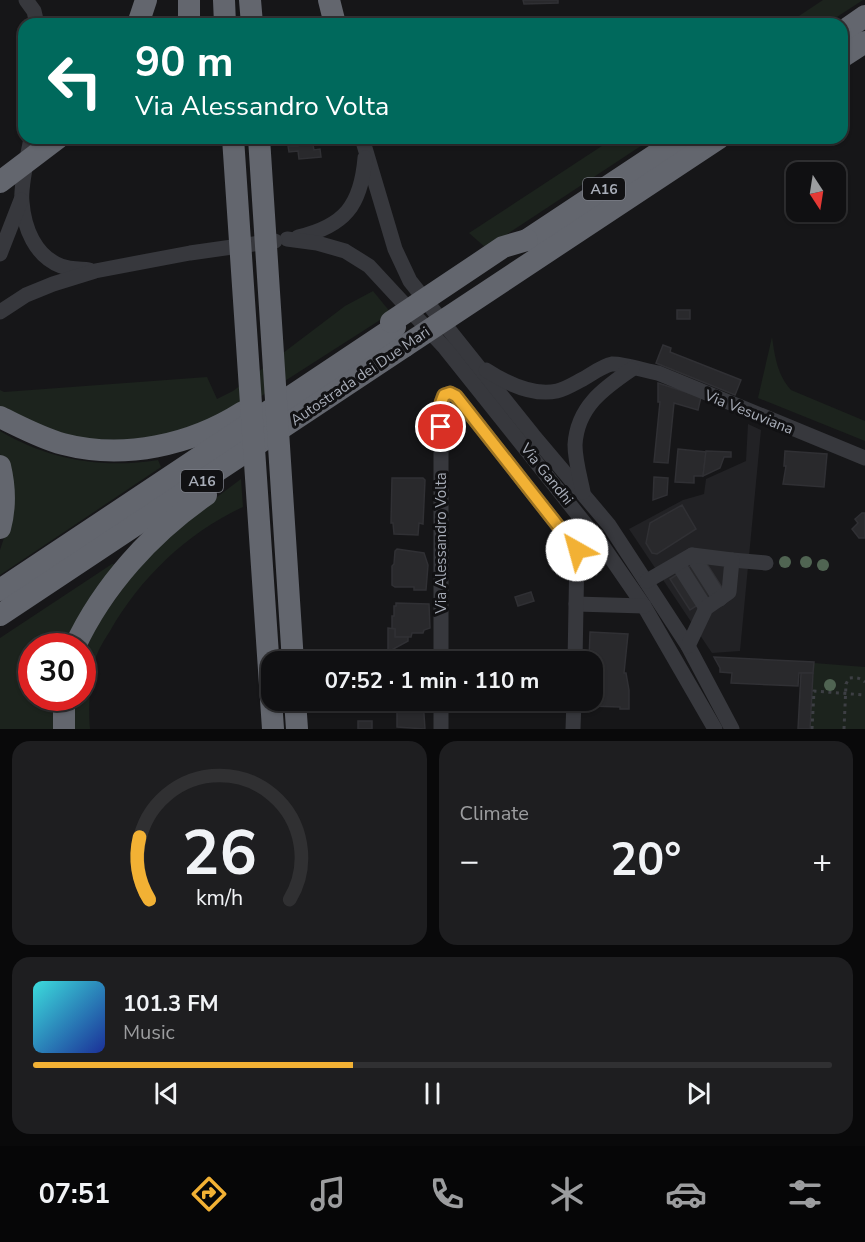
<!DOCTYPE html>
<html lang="en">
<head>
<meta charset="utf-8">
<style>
  body { margin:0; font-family:"Nunito Sans",sans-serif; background:#1e1e20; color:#f1f3f6; height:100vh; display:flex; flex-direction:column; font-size:22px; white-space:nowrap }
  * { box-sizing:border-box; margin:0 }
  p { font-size:20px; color:#9c9d9f }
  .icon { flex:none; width:33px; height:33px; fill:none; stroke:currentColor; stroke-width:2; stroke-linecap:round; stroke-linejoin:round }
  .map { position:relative; height:729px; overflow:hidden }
  .sheet { display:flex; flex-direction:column; gap:12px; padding:12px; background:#09090a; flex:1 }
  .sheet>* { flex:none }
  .banner { position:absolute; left:18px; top:18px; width:830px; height:126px; border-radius:18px; box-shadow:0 2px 4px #0004,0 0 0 2px #303032; background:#00695c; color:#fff; overflow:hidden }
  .needle { width:39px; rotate:168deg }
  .tools { position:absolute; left:786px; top:162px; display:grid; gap:12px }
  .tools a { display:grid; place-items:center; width:60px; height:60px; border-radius:12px; background:#101012; box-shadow:0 2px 4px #0004,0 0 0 2px #303032; font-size:30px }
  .speed { position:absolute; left:18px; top:633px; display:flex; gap:12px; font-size:30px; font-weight:700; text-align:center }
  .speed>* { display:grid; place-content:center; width:78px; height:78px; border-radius:50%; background:#101012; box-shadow:0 2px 4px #0004,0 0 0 2px #303032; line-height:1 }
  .speed .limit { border:9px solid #d22; background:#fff; color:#111 }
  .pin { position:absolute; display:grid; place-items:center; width:51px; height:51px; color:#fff; margin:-26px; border:3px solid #fff; border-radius:50%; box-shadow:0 2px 6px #0007 }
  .me { position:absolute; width:66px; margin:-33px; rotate:322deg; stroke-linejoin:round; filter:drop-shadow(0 0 4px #0008) }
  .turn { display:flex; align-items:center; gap:21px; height:126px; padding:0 18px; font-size:27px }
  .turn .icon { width:78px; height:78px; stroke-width:2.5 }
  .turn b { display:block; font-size:42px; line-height:51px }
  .big { font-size:45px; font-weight:700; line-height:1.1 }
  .sheet .tile { flex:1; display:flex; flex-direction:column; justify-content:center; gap:9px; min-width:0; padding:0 21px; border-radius:18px; background:#1e1e20 }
  .sheet .dial { align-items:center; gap:0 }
  .dial svg { height:156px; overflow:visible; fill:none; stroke:#303032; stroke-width:7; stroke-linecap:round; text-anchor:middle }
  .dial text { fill:#f1f3f6; stroke:none }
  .song { display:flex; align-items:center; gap:18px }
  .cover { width:72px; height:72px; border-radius:9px; background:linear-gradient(135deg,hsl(180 70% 55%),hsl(230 70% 35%)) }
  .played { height:6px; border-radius:3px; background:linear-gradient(90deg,#f2b134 40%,#303032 40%) }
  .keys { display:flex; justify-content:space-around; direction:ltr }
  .heat { display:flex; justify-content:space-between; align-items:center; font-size:33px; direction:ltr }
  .sheet .tiles { flex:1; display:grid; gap:12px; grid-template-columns:1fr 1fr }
  .tile:last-child { grid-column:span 2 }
  .trip { position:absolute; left:261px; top:651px; width:342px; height:60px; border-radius:18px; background:#101012; box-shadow:0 2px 4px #0004,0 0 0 2px #303032; font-weight:700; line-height:60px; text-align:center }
  .menu { display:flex; height:96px; justify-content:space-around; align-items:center; background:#060607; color:#9c9d9f }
  .menu .icon { width:42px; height:42px }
  .menu .active { color:#f2b134 }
  .menu b { font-size:27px; color:#f1f3f6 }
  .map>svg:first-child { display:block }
  .built { fill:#222225 }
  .green { fill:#1c231d }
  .building { fill:#29292c; stroke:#303034; stroke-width:1.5 }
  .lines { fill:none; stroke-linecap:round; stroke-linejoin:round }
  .path { stroke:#3d3f44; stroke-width:3; stroke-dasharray:3 4.5; stroke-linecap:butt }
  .minor { stroke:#37383d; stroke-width:15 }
  .highway { stroke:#63666e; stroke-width:22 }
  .highway-bridge { stroke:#63666e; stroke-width:22 }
  .tree { fill:#506452 }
  .route-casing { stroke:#9d7322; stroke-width:15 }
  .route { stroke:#f2b134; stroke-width:10 }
  .labels { text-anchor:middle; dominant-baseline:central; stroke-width:6; stroke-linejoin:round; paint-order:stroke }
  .shield { fill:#111113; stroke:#7b7e86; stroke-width:1.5 }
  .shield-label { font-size:14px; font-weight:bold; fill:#a8adb8 }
  .street-label { font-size:15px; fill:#a8adb8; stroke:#111113 }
</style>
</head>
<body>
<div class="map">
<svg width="865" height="729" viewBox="0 0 865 729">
  <rect width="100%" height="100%" fill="#161618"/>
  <polygon class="built" points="748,424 761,430 740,651 712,653 629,529 683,500 704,494 706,479 746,461"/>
  <g class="green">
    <polygon points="823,0 863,0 826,24 787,24"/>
    <polygon points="614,138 653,138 486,248 469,233"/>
    <polygon points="373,291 391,313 230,416 197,432 98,447 0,413 0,390 4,392 207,377 217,399 233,391 345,306"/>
    <path d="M772,337c3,20 5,37 19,53l74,31v20l-107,-43z"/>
    <path d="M0,431c49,29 102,38 158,29l3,7 -161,108v-25l8,-24 -5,-66 -3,-6z"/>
    <path d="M241,479l2,28c-55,25 -103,71 -133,124 -6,9 -12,19 -15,29 -5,18 -7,50 -5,69h-22l1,-31h13v-52l61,-86 66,-57z"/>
    <polygon points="112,564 114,564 70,646 32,646 32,698 57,698 55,729 0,729 0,638"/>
    <polygon points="814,663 865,667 865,729 810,729"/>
  </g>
  <g class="building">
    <polygon points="523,0 558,0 558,3 524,4"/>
    <polygon points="297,138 302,138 303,145 313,145 314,150 320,149 321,157 299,159 298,151 289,152 288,146 298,146"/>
    <rect x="677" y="310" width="13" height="9"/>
    <polygon points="663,345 671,348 670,352 741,380 735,395 656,363"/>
    <polygon points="658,383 701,397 698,410 674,403 668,463 654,462 660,402 658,402"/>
    <polygon points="678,449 706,452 703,476 694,476 694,483 675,482"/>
    <polygon points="706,451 731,452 731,457 724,457 720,468 703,476"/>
    <polygon points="785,451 827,454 824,487 783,484 786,466 784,466"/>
    <polygon points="654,477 668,478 667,495 653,500"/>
    <polygon points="392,478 423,478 425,480 423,524 419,523 418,535 394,534 393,523 391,523"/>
    <polygon points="682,505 696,529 657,554 652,553 646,543 650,523"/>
    <polygon points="862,513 865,513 865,538 859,538 852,529 858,523 855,519"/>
    <polygon points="397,549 424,553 428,565 426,590 414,590 414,587 395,587 392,585 392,566 394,564 395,551"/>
    <polygon points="703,558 723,589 690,610 670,579"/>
    <polygon points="531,592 534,601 518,606 515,597"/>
    <polygon points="396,603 429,604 430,628 424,630 423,633 412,633 411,637 395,637 395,629 392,628 392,616 394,616 394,606 396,606"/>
    <polygon points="388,628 395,629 395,637 408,637 408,641 388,652"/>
    <polygon points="590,632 628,634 624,673 626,673 629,690 629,709 620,709 620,707 590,706 590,700 592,700 593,673 592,662 589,662"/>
    <polygon points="406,655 424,655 424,662 394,662"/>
    <polygon points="714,657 814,662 813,673 799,673 798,686 731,683 732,673 720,672 720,668"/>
    <polygon points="801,673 813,673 810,729 798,729"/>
    <polygon points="397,700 423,700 425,729 397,727"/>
    <rect x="358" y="721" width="14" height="8"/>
  </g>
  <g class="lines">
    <g class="path">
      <polyline points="812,729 814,691 865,695"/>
      <path d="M844,729l2,-45 3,-6c7,-1 11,0 16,4"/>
    </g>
    <g class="minor">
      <polyline points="26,0 34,11 37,24"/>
      <path d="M31,138c-3,17 -11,48 -9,64 2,26 13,54 39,64 8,3 19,3 28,4"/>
      <polyline points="362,138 395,249 410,281 533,435 609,525 688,646 732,729"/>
      <path d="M298,237c47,-11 63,-32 67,-79"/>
      <polyline points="287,239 317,243 345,251 369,266 445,348 602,545 644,606 715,729"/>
      <polyline points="0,254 21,200"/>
      <polyline points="0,312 26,295 53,284 95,271 190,253 275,241"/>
      <path d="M486,370c20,13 47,26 71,21 9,-2 18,-8 26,-12 9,-5 19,-13 29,-15 8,-1 35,7 46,9l207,85"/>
      <path d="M583,492c-3,-15 -8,-32 -8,-47 2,-38 29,-57 57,-76"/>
      <polyline points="692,555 720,599"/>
      <polyline points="732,560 766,563"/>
      <polyline points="678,564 706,608"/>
      <polyline points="647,581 692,555 732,560 729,592 706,608 688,646"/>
      <polyline points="576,604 644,606"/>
      <polyline points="441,662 441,403 444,395 450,393 456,396 577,550 575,662"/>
      <polyline points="441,700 441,729"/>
      <polyline points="573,729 574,700"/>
    </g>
    <g class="highway">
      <polyline points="224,0 225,24"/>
      <polyline points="250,0 252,24"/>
      <polyline points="329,0 335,24"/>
      <polyline points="138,24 146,0"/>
      <polyline points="187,24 189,17 189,0"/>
      <polyline points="842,32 865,16"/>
      <polyline points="842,57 865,42"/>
      <polyline points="527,240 681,138"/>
      <path d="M0,417c21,10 41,21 63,27 61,16 128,1 180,-32"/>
      <path d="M0,466c5,21 6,40 0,62"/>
      <polyline points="0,590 395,327"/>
      <polyline points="0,615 405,346"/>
      <path d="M75,646c28,-60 76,-113 131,-151"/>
      <polyline points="295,700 297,729"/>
      <polyline points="64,729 64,698"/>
    </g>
    <g class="highway-bridge">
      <polyline points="233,138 273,729"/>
      <polyline points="259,138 293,662"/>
      <polyline points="0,182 58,138"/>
      <polyline points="391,322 503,247 527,240"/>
      <polyline points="405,346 719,138"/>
    </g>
  </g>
  <g class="tree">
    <circle cx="785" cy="562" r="6"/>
    <circle cx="806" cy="562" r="6"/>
    <circle cx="823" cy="565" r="6"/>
    <circle cx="830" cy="685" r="6"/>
  </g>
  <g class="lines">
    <g class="route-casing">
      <polyline id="route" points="441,427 441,403 444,395 450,393 456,396 577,550"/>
    </g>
    <use href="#route" class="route"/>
  </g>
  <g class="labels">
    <g class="shield">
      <rect x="583" y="178" width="42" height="22" rx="4.5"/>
      <rect x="181" y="470" width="42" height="22" rx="4.5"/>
    </g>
    <g class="shield-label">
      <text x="604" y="189">A16</text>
      <text x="202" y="481">A16</text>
    </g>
    <g class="street-label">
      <text transform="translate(360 376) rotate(-34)">Autostrada dei Due Mari</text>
      <text transform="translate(749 412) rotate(22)">Via Vesuviana</text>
      <text transform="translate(547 474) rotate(51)">Via Gandhi</text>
      <text transform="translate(441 543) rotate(-90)">Via Alessandro Volta</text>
    </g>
  </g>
</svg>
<div class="tools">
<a><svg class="needle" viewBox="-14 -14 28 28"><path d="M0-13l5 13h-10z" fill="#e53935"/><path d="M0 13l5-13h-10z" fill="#9c9d9f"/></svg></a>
</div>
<div class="speed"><div class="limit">30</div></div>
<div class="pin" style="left:441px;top:427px;background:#d93025"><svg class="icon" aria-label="arrive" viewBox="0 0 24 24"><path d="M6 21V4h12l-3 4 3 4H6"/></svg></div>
<svg class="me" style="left:577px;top:550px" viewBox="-20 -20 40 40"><circle r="19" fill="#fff"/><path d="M0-13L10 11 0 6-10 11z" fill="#f2b134"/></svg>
<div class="trip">07:52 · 1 min · 110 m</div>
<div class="banner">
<div class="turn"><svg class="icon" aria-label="left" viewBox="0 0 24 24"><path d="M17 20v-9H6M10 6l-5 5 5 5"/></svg><div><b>90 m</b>Via Alessandro Volta</div></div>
</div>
</div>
<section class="sheet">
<div class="tiles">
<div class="tile dial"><svg viewBox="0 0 100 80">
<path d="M14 69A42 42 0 1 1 86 69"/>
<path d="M14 69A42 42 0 0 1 9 37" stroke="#f2b134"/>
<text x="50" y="56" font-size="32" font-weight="700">26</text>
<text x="50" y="72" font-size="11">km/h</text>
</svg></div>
<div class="tile"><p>Climate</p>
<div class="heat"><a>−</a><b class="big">20°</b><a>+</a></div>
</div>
<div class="tile">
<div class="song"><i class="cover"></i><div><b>101.3 FM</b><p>Music</p></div></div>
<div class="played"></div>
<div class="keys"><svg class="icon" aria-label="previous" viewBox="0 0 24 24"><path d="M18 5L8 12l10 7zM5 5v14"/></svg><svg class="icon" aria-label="pause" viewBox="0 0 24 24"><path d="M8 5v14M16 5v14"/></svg><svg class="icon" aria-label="next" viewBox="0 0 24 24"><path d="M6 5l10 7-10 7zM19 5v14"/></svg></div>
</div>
</div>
</section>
<nav class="menu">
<b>07:51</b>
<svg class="icon active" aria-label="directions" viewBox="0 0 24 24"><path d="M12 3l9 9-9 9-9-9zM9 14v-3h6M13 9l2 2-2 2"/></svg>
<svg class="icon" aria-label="music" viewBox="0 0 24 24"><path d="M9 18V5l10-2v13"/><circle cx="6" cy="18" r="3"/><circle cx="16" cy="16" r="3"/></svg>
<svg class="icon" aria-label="phone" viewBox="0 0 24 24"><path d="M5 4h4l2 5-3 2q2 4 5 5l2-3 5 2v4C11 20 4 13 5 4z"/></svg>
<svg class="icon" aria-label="climate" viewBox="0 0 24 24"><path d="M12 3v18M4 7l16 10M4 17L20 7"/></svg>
<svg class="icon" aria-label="car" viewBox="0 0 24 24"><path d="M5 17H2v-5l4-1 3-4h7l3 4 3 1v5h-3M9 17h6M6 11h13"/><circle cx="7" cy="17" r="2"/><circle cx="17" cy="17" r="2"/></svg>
<svg class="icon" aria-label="filters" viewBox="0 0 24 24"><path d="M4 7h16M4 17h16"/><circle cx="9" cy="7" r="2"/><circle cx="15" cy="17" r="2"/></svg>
</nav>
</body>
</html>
